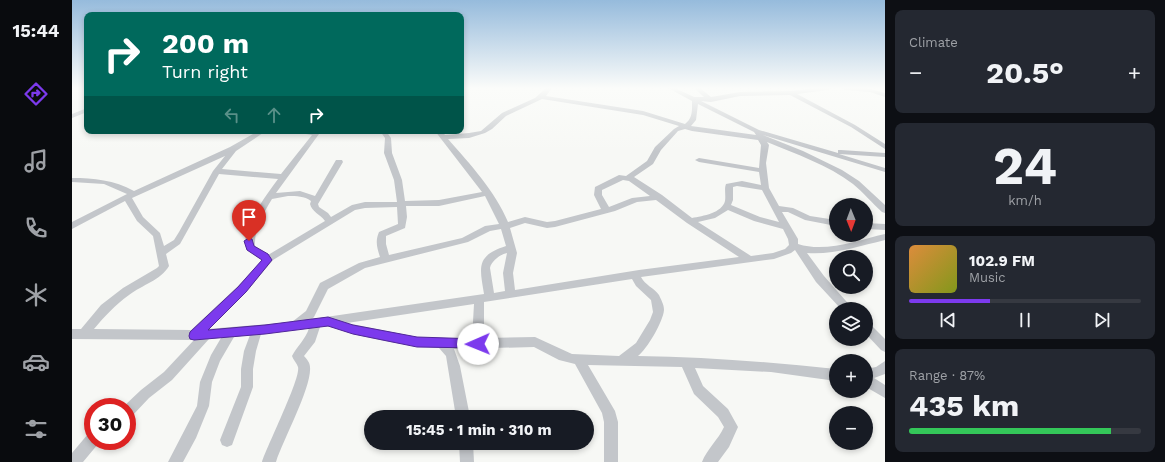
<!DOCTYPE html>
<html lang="en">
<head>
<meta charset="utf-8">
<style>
  body { margin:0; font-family:"Work Sans",sans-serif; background:#242831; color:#f1f3f6; height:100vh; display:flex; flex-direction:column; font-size:15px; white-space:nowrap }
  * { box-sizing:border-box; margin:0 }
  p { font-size:13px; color:#9ea1a6 }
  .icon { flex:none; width:22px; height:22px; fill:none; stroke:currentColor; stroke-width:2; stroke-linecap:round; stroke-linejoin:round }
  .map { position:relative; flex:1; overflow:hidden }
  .sheet { display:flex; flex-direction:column; gap:10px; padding:10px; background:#0d0f14; width:280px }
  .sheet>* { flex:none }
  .guide { position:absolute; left:12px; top:12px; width:380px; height:122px; border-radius:8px; box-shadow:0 2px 6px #0003; background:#00695c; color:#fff; overflow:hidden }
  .needle { width:26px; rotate:179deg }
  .controls { position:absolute; left:757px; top:198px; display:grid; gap:8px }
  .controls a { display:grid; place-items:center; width:44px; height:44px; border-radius:50%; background:#171b24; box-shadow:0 2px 6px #0003; font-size:20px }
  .speed { position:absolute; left:12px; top:398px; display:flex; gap:8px; font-size:20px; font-weight:700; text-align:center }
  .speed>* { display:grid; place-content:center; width:52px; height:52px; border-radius:50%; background:#171b24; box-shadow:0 2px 6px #0003; line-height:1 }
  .speed .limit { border:6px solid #d22; background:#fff; color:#111 }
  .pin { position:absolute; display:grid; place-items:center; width:34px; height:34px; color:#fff; margin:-41px -17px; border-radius:50% 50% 50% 0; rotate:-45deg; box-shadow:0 0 4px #0007 }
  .pin .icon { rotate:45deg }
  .me { position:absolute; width:44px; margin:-22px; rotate:269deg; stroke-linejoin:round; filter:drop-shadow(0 0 3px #0008) }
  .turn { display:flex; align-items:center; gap:14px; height:84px; padding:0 12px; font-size:18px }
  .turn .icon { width:52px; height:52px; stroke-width:2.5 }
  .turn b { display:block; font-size:28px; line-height:34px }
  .lanes { display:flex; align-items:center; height:38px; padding:0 12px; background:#0003; justify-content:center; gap:20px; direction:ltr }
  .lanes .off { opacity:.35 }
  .big { font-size:30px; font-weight:700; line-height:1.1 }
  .sheet .card { flex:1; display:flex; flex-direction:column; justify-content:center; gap:6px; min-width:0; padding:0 14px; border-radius:8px; background:#242831 }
  .sheet .dial { align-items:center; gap:0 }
  .dial b { font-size:52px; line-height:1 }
  .song { display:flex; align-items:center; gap:12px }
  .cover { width:48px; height:48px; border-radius:6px; background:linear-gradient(135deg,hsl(30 70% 55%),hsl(70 70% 35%)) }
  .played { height:4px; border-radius:2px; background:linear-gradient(90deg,#7c3aed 35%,#363941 35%) }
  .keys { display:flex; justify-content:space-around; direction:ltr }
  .heat { display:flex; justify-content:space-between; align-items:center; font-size:22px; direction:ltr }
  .charge { height:6px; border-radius:3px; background:linear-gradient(90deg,#34c759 87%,#363941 0) }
  .trip { position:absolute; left:292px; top:410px; width:230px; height:40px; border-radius:20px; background:#171b24; box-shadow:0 2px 6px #0003; font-weight:700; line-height:40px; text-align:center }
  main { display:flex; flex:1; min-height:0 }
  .tabs { display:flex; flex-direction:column; width:72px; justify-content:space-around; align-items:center; background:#090b0e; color:#9ea1a6 }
  .tabs .icon { width:28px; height:28px }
  .tabs .selected { color:#7c3aed }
  .tabs b { font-size:18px; color:#f1f3f6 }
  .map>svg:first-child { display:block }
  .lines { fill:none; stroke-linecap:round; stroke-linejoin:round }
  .street { fill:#c3c6ca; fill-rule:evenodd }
  .route { fill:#7c3aed; stroke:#51269a }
</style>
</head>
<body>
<main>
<nav class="tabs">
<b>15:44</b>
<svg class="icon selected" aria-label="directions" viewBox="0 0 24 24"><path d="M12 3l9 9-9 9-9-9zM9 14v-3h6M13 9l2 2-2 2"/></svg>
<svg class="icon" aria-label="music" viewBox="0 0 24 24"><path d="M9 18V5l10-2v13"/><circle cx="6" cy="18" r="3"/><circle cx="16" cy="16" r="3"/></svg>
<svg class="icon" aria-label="phone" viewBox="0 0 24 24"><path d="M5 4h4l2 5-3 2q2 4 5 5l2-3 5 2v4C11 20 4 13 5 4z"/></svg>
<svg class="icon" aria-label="climate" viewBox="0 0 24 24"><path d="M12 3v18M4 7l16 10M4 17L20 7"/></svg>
<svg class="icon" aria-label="car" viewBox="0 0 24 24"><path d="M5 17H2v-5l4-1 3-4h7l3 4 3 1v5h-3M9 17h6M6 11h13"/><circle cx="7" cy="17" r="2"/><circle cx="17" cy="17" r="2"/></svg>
<svg class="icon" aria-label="filters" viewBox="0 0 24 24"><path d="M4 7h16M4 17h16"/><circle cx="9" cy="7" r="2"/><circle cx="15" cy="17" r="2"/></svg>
</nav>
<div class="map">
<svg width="813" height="462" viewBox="0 0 813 462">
  <rect width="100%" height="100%" fill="#f7f8f5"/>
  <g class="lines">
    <g class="street">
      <path d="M474,88h6l-6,8 97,15 42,13c8,-6 7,-14 7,-23l-24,-13h7l19,9h10l-10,-9h6l11,9 29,-5 52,-1 25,-3h14l-3,2 -31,4 58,31 30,19v5l-34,-22 -61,-32 -50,1 -29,6 -10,-1 58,29 79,23v-3h3l44,3v4l-46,-3 46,14v4l-122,-37 40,16 39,19 17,11 26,24v8l-3,-1c-10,-9 -19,-20 -29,-28 -25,-19 -57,-30 -86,-42l2,3 -3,18 3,25 10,18 14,2 17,8 26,4v6l-31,-6 -17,-8h-6l16,27v5c28,9 60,-4 87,-10v6c-25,6 -52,15 -78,13l17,23 29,33h-12l-25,-27 -21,-32 -4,3 -17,6 -133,18c4,8 13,11 18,18 2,5 5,9 5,15 -1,12 -17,39 -26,46 66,1 132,6 198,13v12l-65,-9 -76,-4 8,18 25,23 10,18 -9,20 -11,15h-16c5,-13 16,-22 22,-35l-6,-10 -24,-23 -12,-27 -94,-2 27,46 3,11v40h-14v-40l-2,-9 -27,-49 -16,-4 -25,-13 -80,2 6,17 10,51h-14l-10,-61 -7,-8c-29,-2 -58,-7 -86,-14 -11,-3 -22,-9 -33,-7l-5,15 -11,14c3,3 6,7 6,11 2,20 -27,73 -34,95h-14c5,-16 39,-84 36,-95 -1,-4 -5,-7 -6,-11 5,-10 14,-17 17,-28l-48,6 -5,17 -3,18v18l-21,58 -5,2 -5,-2 -2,-5 21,-53v-18l3,-18 6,-16 -16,2 -14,24 -8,21 -3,24 -13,32 -13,24h-15l29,-56 3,-24 11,-27 10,-17 -12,1 -37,41 -23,18 -17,18 -5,2v-11h-4l18,-17 23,-18 30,-32 -122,-1v-10h9l20,-24 22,-17 34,-20 2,-2 -6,-30 -16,-15 -12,-20 -53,28v-7l55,-28 -23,-10 -32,-2v-4c22,0 42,2 62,13l96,-44 28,-16h8l-30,20 -14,18 59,5 31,-39 -12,-2 -3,-2h18l4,3 -43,59 24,-2 15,5 21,-36h6l1,2 -25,42 1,3 9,6 3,4 21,-12 13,-3h32l-3,-22 -10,-27 1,-15 -5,-7h6l5,7 1,15 10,27 3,21 34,-1 43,-8 -47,-61h7l3,4 24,-2 12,-2 21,-18 33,-15zM470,99l101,16 36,11 -5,3 -19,18 -8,14 -21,15 -7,-1 -24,12 -1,8 7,14 -46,12 -8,1 -22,-5 -17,5c-13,-31 -38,-58 -60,-83l21,-1 16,-5 7,-4 14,-13zM626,104l56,28 2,3 -65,-9 5,-6zM613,129l7,2 66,9 3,5 -2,23 -60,-10 -4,2 4,2 60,10 2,13 -19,-4 -16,3c-2,5 0,11 -1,17 -3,12 -22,15 -33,17l-30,-23 -28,-18 19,-13 8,-14 17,-19zM153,156l-12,15 -34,61 -5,8 -10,6 -4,-13 -17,-16 -11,-19zM147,174l59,5c-11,15 -40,53 -31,71l15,10 -24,26 -47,44 -97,-1c11,-13 21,-24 35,-34 13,-10 32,-15 40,-29l-3,-12 14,-10zM551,180l6,1 21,15 -18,2 -23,9 -7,-12v-5zM665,186l25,4 17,32 -19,-5 -29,-12 2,-5v-13zM216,196c9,0 16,0 23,5l-1,3c2,8 10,10 15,17l-57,34 -13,-9c-1,-17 8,-32 17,-47zM413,196l14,28 -14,2 -23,12 -73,17 -3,-11v-8l19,-8 2,-11 -1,-11h33zM584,200l31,23 52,34 -100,13 -124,20 -2,-17 4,-20 -7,-25 15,-5 22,5 8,-1 60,-16 22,-9zM325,207l1,17 -19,8c-4,9 -2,16 1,25l-21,6 -39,20 -14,28 -14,11 -85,7 39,-37 27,-32 82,-50 10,-2zM656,210l26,11 29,8 5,10 1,6 -4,4 -12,4 -22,3 -53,-34 17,-4zM429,229l5,17c-31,10 -26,22 -22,48l-172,25 2,-2 14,-28 37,-21 103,-26 22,-11zM435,253l-4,20 2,18 -11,2 -4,-25c1,-7 11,-14 17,-15zM560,279l4,7 15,14 2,12 -3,8 -14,23 -17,13 -47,-2 -37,-17 -51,1v-36zM402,304l-2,35 -55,-2 -70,-14z"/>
      <polygon points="770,88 795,88 813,93 813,97 798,92 773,90"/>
      <polygon points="15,108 15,112 0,118 0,114"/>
      <polygon points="794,223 813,224 813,230 794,229"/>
      <polygon points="794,322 798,324 813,339 813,352 809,350 794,334"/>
      <polygon points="813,361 813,374 802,378 813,385 813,398 794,387 794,369 804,367"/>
      <polygon points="21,432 21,441 27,441 26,444 11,462 0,462 0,453 16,434"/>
      <polygon points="387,443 401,443 402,462 388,462"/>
    </g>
  </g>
  <linearGradient id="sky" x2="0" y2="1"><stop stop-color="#96bbdc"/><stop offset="0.58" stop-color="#fbfcfa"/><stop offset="1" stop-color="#fbfcfa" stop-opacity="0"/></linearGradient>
  <rect width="813" height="152" fill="url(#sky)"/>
  <polygon class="route" points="177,238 180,239 182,246 196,254 200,260 174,292 136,330 193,325 256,317 281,325 345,337 406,339 410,340 412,344 410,347 406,348 345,347 281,334 256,326 193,334 122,340 118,339 117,336 118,332 166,287 190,260 175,250 172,241"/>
</svg>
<div class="controls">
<a><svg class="needle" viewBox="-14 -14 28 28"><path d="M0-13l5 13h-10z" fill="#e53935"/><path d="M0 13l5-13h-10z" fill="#9ea1a6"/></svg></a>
<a><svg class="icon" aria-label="search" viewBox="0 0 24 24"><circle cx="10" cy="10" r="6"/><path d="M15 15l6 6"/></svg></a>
<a><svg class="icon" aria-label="layers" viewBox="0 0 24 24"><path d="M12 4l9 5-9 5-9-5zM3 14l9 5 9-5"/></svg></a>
<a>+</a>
<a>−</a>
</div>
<div class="speed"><div class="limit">30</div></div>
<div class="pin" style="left:177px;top:241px;background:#d93025"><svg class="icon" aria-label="arrive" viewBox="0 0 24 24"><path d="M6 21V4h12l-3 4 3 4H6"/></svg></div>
<svg class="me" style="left:406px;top:344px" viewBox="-20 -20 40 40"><circle r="19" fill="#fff"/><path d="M0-13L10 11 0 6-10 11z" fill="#7c3aed"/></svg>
<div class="trip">15:45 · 1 min · 310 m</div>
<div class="guide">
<div class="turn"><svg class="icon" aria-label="right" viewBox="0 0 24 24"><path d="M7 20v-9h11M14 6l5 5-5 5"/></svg><div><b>200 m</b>Turn right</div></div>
<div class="lanes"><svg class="icon off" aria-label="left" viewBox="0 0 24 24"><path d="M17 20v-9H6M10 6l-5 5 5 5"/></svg><svg class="icon off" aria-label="ahead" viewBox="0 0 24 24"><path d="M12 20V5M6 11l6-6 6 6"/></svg><svg class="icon" aria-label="right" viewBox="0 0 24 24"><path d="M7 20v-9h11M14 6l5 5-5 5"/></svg></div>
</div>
</div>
<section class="sheet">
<div class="card"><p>Climate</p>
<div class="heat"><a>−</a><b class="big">20.5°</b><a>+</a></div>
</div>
<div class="card dial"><b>24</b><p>km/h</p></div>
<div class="card">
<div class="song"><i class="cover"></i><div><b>102.9 FM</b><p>Music</p></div></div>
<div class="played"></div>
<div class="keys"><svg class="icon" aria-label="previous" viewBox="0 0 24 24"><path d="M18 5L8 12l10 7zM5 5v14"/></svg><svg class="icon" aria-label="pause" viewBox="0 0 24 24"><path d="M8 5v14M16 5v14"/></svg><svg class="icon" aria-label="next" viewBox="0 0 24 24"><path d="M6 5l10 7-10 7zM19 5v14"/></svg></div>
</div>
<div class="card"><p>Range · 87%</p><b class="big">435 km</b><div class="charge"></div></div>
</section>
</main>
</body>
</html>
